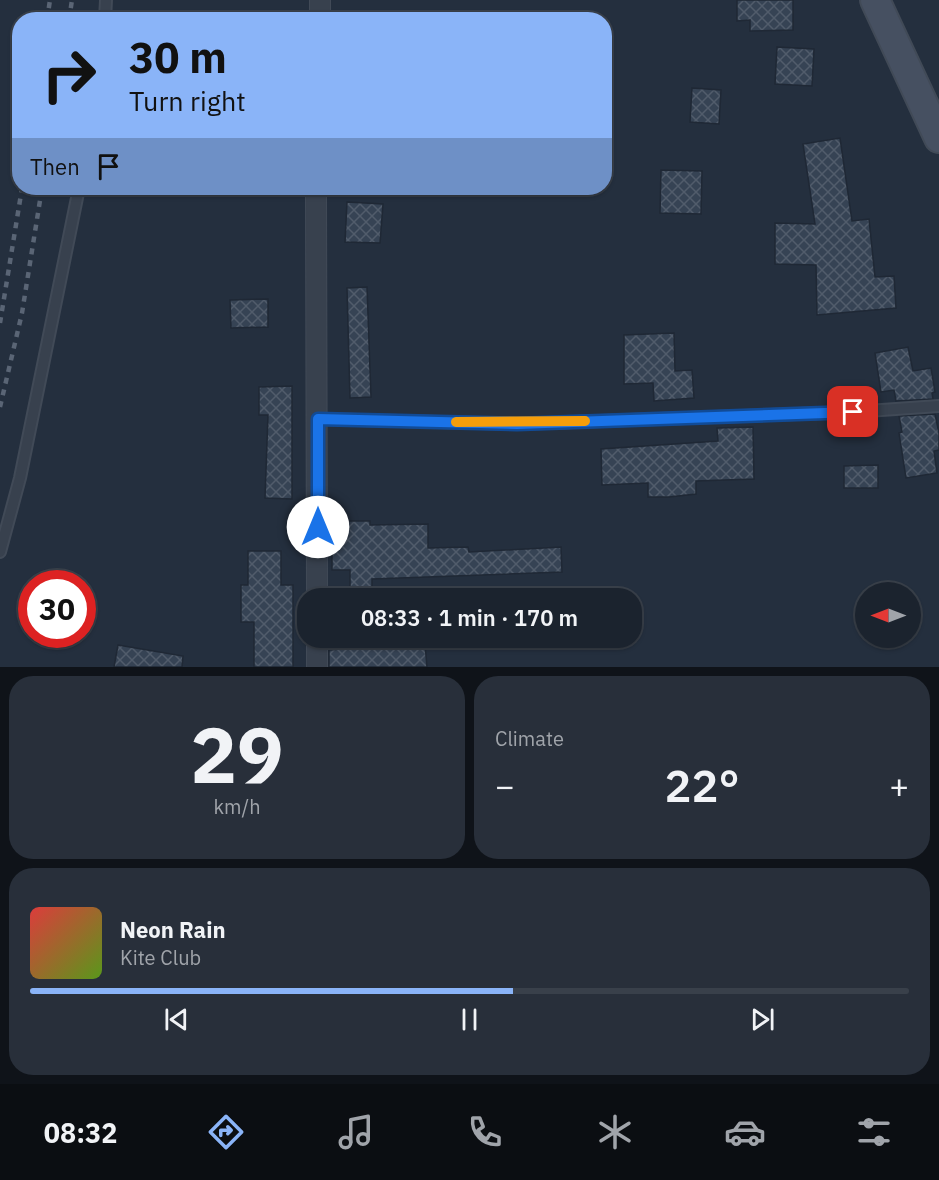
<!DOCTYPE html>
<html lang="en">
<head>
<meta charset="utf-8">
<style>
  body { margin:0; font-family:"IBM Plex Sans",sans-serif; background:#282f3a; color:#f1f3f6; height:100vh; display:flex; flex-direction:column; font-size:22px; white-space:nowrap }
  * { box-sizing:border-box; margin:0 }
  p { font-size:20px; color:#a0a4aa }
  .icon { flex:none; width:33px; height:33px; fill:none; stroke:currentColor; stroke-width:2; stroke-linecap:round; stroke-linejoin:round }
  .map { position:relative; height:667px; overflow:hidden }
  .panel { display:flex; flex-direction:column; gap:9px; padding:9px; background:#0f1319; flex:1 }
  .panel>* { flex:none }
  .guide { position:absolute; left:12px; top:12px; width:600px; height:183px; border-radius:24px; box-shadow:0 2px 4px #0004,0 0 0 2px #39404a; background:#8ab4f8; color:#111; overflow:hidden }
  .needle { width:39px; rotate:270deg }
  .tools { position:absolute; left:855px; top:582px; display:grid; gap:12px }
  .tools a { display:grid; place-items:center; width:66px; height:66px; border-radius:50%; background:#1b232e; box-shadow:0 2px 4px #0004,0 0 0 2px #39404a; font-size:30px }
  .speed { position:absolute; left:18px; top:570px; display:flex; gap:12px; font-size:30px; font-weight:700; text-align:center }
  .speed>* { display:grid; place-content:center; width:78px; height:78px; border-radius:50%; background:#1b232e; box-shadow:0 2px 4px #0004,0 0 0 2px #39404a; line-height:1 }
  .speed .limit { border:9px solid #d22; background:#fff; color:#111 }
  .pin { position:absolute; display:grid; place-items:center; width:51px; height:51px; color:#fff; margin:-26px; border-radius:12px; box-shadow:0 3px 9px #0006 }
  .me { position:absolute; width:66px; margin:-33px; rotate:0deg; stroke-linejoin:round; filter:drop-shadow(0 0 4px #0008) }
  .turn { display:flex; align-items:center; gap:21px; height:126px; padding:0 18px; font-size:27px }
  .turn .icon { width:78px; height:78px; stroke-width:2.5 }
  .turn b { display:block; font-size:42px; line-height:51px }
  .then { display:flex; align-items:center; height:57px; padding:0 18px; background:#0003; gap:12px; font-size:22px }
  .big { font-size:45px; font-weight:600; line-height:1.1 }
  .panel .tile { flex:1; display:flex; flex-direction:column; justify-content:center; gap:9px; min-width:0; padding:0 21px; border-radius:24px; background:#282f3a }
  .panel .dial { align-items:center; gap:0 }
  .dial b { font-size:78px; line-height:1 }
  .song { display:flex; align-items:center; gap:18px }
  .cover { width:72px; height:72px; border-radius:9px; background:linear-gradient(135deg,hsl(0 70% 55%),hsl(90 70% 35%)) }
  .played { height:6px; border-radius:3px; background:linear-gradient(90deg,#8ab4f8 55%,#39404a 55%) }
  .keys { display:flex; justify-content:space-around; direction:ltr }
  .heat { display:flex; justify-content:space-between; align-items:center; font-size:33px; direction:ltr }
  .panel .tiles { flex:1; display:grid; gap:9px; grid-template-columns:1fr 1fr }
  .tile:last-child { grid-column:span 2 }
  .trip { position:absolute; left:297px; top:588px; width:345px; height:60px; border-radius:24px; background:#1b232e; box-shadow:0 2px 4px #0004,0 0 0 2px #39404a; font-weight:600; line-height:60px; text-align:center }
  .dock { display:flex; height:96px; justify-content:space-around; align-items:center; background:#0b0e12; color:#a0a4aa }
  .dock .icon { width:42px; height:42px }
  .dock .selected { color:#8ab4f8 }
  .dock b { font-size:27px; color:#f1f3f6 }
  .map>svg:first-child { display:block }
  .building { fill:url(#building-cross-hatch); stroke:#1f2835; stroke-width:1.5 }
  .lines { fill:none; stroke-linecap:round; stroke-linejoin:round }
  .lane-casing { stroke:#414a57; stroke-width:14 }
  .street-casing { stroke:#414a57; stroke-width:22 }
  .secondary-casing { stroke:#414a57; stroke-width:32 }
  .lane { stroke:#38414e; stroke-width:10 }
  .street { stroke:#38414e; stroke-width:20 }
  .secondary { stroke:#465061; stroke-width:28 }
  .rail { stroke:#5a6575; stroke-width:4.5; stroke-dasharray:6 6; stroke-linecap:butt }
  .route-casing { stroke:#114b97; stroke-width:15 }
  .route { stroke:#1a73e8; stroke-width:10 }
  .slow { stroke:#f59e0b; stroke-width:10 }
</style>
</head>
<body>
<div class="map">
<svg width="939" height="667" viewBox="0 0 939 667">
  <defs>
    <pattern id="building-cross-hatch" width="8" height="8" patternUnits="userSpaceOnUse" patternTransform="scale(1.5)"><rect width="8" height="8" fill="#364354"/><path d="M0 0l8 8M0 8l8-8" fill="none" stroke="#515c6b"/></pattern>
  </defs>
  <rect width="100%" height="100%" fill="#242f3e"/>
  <g class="building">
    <polygon points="737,0 793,0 793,30 750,31 750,20 737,21"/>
    <polygon points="777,47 814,49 812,86 775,84"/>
    <polygon points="692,88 721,90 719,124 690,122"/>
    <polygon points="840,138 852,221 869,219 875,277 894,276 896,308 817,315 816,265 775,264 775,223 815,224 803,144"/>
    <polygon points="661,170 702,171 701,214 660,213"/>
    <polygon points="347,202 383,204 380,243 345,242"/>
    <polygon points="367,287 371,397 350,398 347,288"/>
    <polygon points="268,299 268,327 231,328 230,300"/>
    <polygon points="674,333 675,371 692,370 694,398 654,401 653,383 624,384 624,335"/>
    <polygon points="908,347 913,371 931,368 935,392 932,393 933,399 896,401 894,390 881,392 875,353"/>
    <polygon points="292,386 292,499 265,498 268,415 259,415 259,387"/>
    <polygon points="935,414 939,433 939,450 934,451 937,473 906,478 899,433 902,432 899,416"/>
    <polygon points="753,427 754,479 696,481 696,494 669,497 648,497 648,483 602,485 601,449 718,441 717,428"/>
    <polygon points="878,465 878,488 844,488 844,466"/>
    <polygon points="332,521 370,521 370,525 428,524 428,548 468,547 469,552 561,547 562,572 372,579 372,598 350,598 350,570 332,570"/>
    <polygon points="248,551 281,551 281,585 293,585 293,667 254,667 254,622 241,622 241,585 248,585"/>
    <polygon points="351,638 373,638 373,647 425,644 427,667 329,667 329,650 351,648"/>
    <polygon points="118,645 183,656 182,667 114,667"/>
  </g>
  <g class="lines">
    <g class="lane-casing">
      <g id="lane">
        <polyline points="105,20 106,0"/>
        <polyline points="318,419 517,424 853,412 939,406"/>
        <polyline points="0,552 20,478 79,188"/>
      </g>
    </g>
    <g class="street-casing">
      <g id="street">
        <polyline points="320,20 320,0"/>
        <polyline points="316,188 317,598"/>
        <polyline points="317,667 317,638"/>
      </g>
    </g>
    <g class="secondary-casing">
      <polyline id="secondary" points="875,0 939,138"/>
    </g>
    <use href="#lane" class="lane"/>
    <use href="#street" class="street"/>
    <use href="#secondary" class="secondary"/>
    <g class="rail">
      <polyline points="47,20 50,0"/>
      <polyline points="69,20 72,0"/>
      <polyline points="0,323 22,188"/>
      <polyline points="0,407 22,313 42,188"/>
    </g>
  </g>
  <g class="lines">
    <g class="route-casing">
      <polyline id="route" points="318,527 318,419 517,424 853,412"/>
    </g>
    <use href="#route" class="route"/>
    <polyline class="slow" points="456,422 585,421"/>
  </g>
</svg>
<div class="tools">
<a><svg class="needle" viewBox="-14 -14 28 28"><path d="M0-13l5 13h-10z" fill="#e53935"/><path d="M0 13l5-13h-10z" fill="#a0a4aa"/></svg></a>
</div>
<div class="speed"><div class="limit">30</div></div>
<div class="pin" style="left:853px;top:412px;background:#d93025"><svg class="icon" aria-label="arrive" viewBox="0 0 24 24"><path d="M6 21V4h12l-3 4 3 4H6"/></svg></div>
<svg class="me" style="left:318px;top:527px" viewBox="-20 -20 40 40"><circle r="19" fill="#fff"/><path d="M0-13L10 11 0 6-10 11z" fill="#1a73e8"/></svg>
<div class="trip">08:33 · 1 min · 170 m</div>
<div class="guide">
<div class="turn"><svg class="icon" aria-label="right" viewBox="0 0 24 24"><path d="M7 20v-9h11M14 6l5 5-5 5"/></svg><div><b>30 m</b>Turn right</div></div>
<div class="then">Then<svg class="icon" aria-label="arrive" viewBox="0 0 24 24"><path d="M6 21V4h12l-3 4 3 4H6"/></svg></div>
</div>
</div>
<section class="panel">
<div class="tiles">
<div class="tile dial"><b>29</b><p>km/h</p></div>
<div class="tile"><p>Climate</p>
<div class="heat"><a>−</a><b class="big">22°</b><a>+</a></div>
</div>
<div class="tile">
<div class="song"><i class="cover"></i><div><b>Neon Rain</b><p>Kite Club</p></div></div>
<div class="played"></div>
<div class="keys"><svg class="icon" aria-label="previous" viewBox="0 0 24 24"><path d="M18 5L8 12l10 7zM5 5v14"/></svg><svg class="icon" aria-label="pause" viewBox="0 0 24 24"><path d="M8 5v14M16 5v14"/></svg><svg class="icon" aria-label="next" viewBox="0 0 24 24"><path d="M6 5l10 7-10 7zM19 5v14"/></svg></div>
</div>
</div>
</section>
<nav class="dock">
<b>08:32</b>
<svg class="icon selected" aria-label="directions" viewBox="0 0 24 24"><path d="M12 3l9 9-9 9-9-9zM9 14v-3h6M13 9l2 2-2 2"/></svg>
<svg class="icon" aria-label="music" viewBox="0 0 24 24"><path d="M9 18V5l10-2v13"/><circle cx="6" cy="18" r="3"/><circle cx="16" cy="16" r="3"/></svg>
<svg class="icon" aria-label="phone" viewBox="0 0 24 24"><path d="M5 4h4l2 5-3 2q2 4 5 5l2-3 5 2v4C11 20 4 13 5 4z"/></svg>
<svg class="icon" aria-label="climate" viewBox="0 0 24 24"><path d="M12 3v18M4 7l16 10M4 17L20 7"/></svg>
<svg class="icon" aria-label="car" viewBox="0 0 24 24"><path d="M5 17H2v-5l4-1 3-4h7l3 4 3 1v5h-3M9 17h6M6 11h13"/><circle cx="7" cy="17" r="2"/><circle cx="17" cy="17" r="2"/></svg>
<svg class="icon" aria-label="filters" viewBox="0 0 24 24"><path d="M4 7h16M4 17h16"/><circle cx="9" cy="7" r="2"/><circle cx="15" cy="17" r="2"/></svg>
</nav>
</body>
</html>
